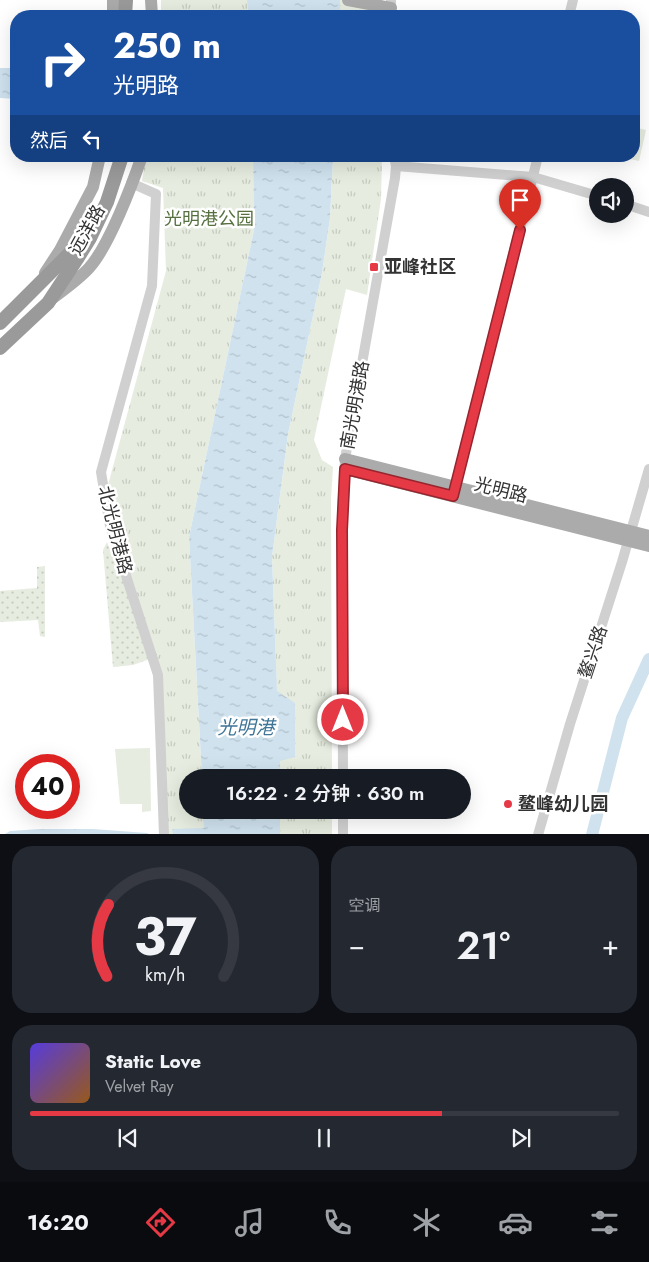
<!DOCTYPE html>
<html lang="zh">
<head>
<meta charset="utf-8">
<style>
  body { margin:0; font-family:Jost,"Noto Sans SC",sans-serif; background:#242831; color:#f1f3f6; height:100vh; display:flex; flex-direction:column; font-size:19px; white-space:nowrap }
  * { box-sizing:border-box; margin:0 }
  p { font-size:16px; color:#9ea1a6 }
  .icon { flex:none; width:28px; height:28px; fill:none; stroke:currentColor; stroke-width:2; stroke-linecap:round; stroke-linejoin:round }
  .map { position:relative; height:834px; overflow:hidden }
  .sheet { display:flex; flex-direction:column; gap:12px; padding:12px; background:#0d0f14; flex:1 }
  .sheet>* { flex:none }
  .hud { position:absolute; left:10px; top:10px; width:630px; height:152px; border-radius:20px; box-shadow:0 5px 20px #0002; background:#1a4fa0; color:#fff; overflow:hidden }
  .tools { position:absolute; left:589px; top:178px; display:grid; gap:10px }
  .tools a { display:grid; place-items:center; width:45px; height:45px; border-radius:50%; background:#171b24; box-shadow:0 5px 20px #0002; font-size:25px }
  .speed { position:absolute; left:15px; top:754px; display:flex; gap:10px; font-size:25px; font-weight:700; text-align:center }
  .speed>* { display:grid; place-content:center; width:65px; height:65px; border-radius:50%; background:#171b24; box-shadow:0 5px 20px #0002; line-height:1 }
  .speed .limit { border:8px solid #d22; background:#fff; color:#111 }
  .pin { position:absolute; display:grid; place-items:center; width:42px; height:42px; color:#fff; margin:-51px -21px; border-radius:50% 50% 50% 0; rotate:-45deg; box-shadow:0 0 5px #0007 }
  .pin .icon { rotate:45deg }
  .me { position:absolute; width:55px; margin:-28px; rotate:0deg; stroke-linejoin:round; filter:drop-shadow(0 0 4px #0008) }
  .turn { display:flex; align-items:center; gap:18px; height:105px; padding:0 20px; font-size:22px }
  .turn .icon { width:65px; height:65px; stroke-width:2.5 }
  .turn b { display:block; font-size:35px; line-height:42px }
  .then { display:flex; align-items:center; height:48px; padding:0 20px; background:#0003; gap:10px; font-size:19px }
  .big { font-size:38px; font-weight:600; line-height:1.1 }
  .sheet .tile { flex:1; display:flex; flex-direction:column; justify-content:center; gap:8px; min-width:0; padding:0 18px; border-radius:20px; background:#242831 }
  .sheet .dial { align-items:center; gap:0 }
  .dial svg { height:130px; overflow:visible; fill:none; stroke:#363941; stroke-width:7; stroke-linecap:round; text-anchor:middle }
  .dial text { fill:#f1f3f6; stroke:none }
  .song { display:flex; align-items:center; gap:15px }
  .cover { width:60px; height:60px; border-radius:8px; background:linear-gradient(135deg,hsl(250 70% 55%),hsl(30 70% 35%)) }
  .played { height:5px; border-radius:2px; background:linear-gradient(90deg,#e63946 70%,#363941 70%) }
  .keys { display:flex; justify-content:space-around; direction:ltr }
  .heat { display:flex; justify-content:space-between; align-items:center; font-size:28px; direction:ltr }
  .sheet .tiles { flex:1; display:grid; gap:12px; grid-template-columns:1fr 1fr }
  .tile:last-child { grid-column:span 2 }
  .trip { position:absolute; left:179px; top:769px; width:292px; height:50px; border-radius:25px; background:#171b24; box-shadow:0 5px 20px #0002; font-weight:600; line-height:50px; text-align:center }
  .tab-bar { display:flex; height:80px; justify-content:space-around; align-items:center; background:#090b0e; color:#9ea1a6 }
  .tab-bar .icon { width:35px; height:35px }
  .tab-bar .on { color:#e63946 }
  .tab-bar b { font-size:22px; color:#f1f3f6 }
  .map>svg:first-child { display:block }
  .grass { fill:url(#grass-dots) }
  .park { fill:url(#park-tufts) }
  .pitch { fill:#e6ecdf }
  .water { fill:url(#water-ripples) }
  .lines { fill:none; stroke-linecap:round; stroke-linejoin:round }
  .river { stroke:#cfe2ee; stroke-width:12 }
  .minor { stroke:#d0d0d0; stroke-width:10 }
  .major { stroke:#ababab; stroke-width:12 }
  .highway { stroke:#9a9a9a; stroke-width:14 }
  .route-casing { stroke:#96252e; stroke-width:12 }
  .route { stroke:#e63946; stroke-width:9 }
  .poi-dot { fill:#e63946; stroke:#fff; stroke-width:2 }
  .labels { text-anchor:middle; dominant-baseline:central; stroke-width:5; stroke-linejoin:round; paint-order:stroke }
  .park-label { font-size:18px; fill:#56703f; stroke:#fff }
  .street-label { font-size:18px; fill:#333; stroke:#fff }
  .poi-label { font-size:18px; font-weight:bold; fill:#333; stroke:#fff; text-anchor:start }
  .water-label { font-size:19px; font-style:italic; fill:#3f7597; stroke:#fff }
</style>
</head>
<body>
<div class="map">
<svg width="649" height="835" viewBox="0 0 649 835">
  <defs>
    <pattern id="grass-dots" width="8" height="8" patternUnits="userSpaceOnUse" patternTransform="scale(1.25)"><rect width="8" height="8" fill="#e6ecdf"/><path d="M2 2h.1M6 6h.1" fill="none" stroke="#c6cbc0" stroke-width="1.8" stroke-linecap="round"/></pattern>
    <pattern id="park-tufts" width="24" height="20" patternUnits="userSpaceOnUse" patternTransform="scale(1.25)"><rect width="24" height="20" fill="#e6ecdf"/><path d="M3 7l-1-3M5 7V3M7 7l1-3M15 17l-1-3M17 17v-4M19 17l1-3" fill="none" stroke="#c6cbc0"/></pattern>
    <pattern id="water-ripples" width="26" height="14" patternUnits="userSpaceOnUse" patternTransform="scale(1.25)"><rect width="26" height="14" fill="#cfe2ee"/><path d="M2 4q2-2 4 0t4 0M15 11q2-2 4 0t4 0" fill="none" stroke="#b2c2cd"/></pattern>
  </defs>
  <rect width="100%" height="100%" fill="#fff"/>
  <g class="grass">
    <polygon points="107,542 125,584 150,659 133,665 113,667 103,550"/>
    <polygon points="45,566 45,637 40,636 38,620 0,622 0,591 37,588 37,567"/>
  </g>
  <g class="park">
    <polygon points="161,0 247,0 248,16 161,16"/>
    <rect x="340" y="0" width="43" height="16"/>
    <polygon points="146,156 253,156 254,230 189,537 202,777 188,778 188,810 203,810 205,834 167,834 161,672 111,519 108,485 166,271 163,188 142,181"/>
    <polygon points="333,156 382,156 381,199 367,295 346,289 314,440 322,460 333,467 331,498 332,777 280,777 272,557 288,434 322,273 330,218"/>
    <rect x="280" y="810" width="52" height="24"/>
  </g>
  <g class="pitch">
    <polygon points="634,127 646,130 639,161 617,156 634,156"/>
    <polygon points="150,748 151,811 142,812 142,804 120,804 115,749"/>
  </g>
  <g class="water">
    <polygon points="247,0 340,0 340,16 248,16"/>
    <polygon points="0,68 16,68 16,99 0,98"/>
    <polygon points="253,156 333,156 330,218 322,273 288,434 272,557 277,691 295,703 295,757 280,761 280,777 202,777 189,537 254,230"/>
    <polygon points="203,810 280,810 280,834 173,834 172,829 204,828"/>
    <polygon points="40,829 93,829 147,833 149,834 5,834 10,831"/>
  </g>
  <g class="lines">
    <polyline class="river" points="592,835 622,718 649,659"/>
    <g class="minor">
      <polyline points="391,16 391,0"/>
      <polyline points="569,16 573,0"/>
      <polyline points="396,166 533,177 598,196"/>
      <polyline points="131,183 156,194 152,286 101,472 110,526 158,675 164,835"/>
      <polyline points="625,204 649,212"/>
      <polyline points="454,492 538,156"/>
      <polyline points="343,778 342,514 345,459 395,178 396,166 394,156"/>
      <polyline points="343,810 343,835"/>
      <polyline points="538,835 570,724 622,562 649,469"/>
    </g>
    <g class="major">
      <polyline points="151,0 152,16"/>
      <polyline points="348,0 391,8"/>
      <polyline points="113,16 113,0"/>
      <polyline points="45,273 60,250 93,187 100,156"/>
      <path d="M53,298c12,-9 26,-19 36,-30 20,-22 43,-83 53,-112"/>
      <polyline points="345,459 649,536"/>
      <polyline points="345,469 649,546"/>
    </g>
    <g class="highway">
      <polyline points="125,16 126,0"/>
      <polyline points="0,323 70,253 78,240"/>
      <polyline points="0,348 48,303 77,259 90,238 107,202 122,156"/>
    </g>
  </g>
  <g class="lines">
    <g class="route-casing">
      <polyline id="route" points="343,720 342,530 345,469 453,496 520,230"/>
    </g>
    <use href="#route" class="route"/>
  </g>
  <g class="poi-dot">
    <rect x="369" y="262" width="10" height="10" rx="2.5"/>
    <circle cx="508" cy="804" r="5"/>
  </g>
  <g class="labels">
    <g class="park-label">
      <text x="209" y="219">光明港公园</text>
    </g>
    <g class="street-label">
      <text transform="translate(87 230) rotate(-61)">远洋路</text>
      <text transform="translate(355 405) rotate(-80)">南光明港路</text>
      <text transform="translate(501 490) rotate(14)">光明路</text>
      <text transform="translate(115 530) rotate(76)">北光明港路</text>
      <text transform="translate(593 652) rotate(-72)">鳌兴路</text>
    </g>
    <g class="poi-label">
      <text x="384" y="267">亚峰社区</text>
      <text x="518" y="804">鳌峰幼儿园</text>
    </g>
    <g class="water-label">
      <text x="246" y="727">光明港</text>
    </g>
  </g>
</svg>
<div class="tools">
<a><svg class="icon" aria-label="sound" viewBox="0 0 24 24"><path d="M4 9h4l5-4v14l-5-4H4zM17 9q2 3 0 6"/></svg></a>
</div>
<div class="speed"><div class="limit">40</div></div>
<div class="pin" style="left:520px;top:230px;background:#d93025"><svg class="icon" aria-label="arrive" viewBox="0 0 24 24"><path d="M6 21V4h12l-3 4 3 4H6"/></svg></div>
<svg class="me" style="left:343px;top:720px" viewBox="-20 -20 40 40"><circle r="17" fill="#e63946" stroke="#fff" stroke-width="3"/><path d="M0-11L8 9 0 5-8 9z" fill="#fff"/></svg>
<div class="trip">16:22 · 2 分钟 · 630 m</div>
<div class="hud">
<div class="turn"><svg class="icon" aria-label="right" viewBox="0 0 24 24"><path d="M7 20v-9h11M14 6l5 5-5 5"/></svg><div><b>250 m</b>光明路</div></div>
<div class="then">然后<svg class="icon" aria-label="left" viewBox="0 0 24 24"><path d="M17 20v-9H6M10 6l-5 5 5 5"/></svg></div>
</div>
</div>
<section class="sheet">
<div class="tiles">
<div class="tile dial"><svg viewBox="0 0 100 80">
<path d="M14 69A42 42 0 1 1 86 69"/>
<path d="M14 69A42 42 0 0 1 15 25" stroke="#e63946"/>
<text x="50" y="56" font-size="32" font-weight="700">37</text>
<text x="50" y="72" font-size="11">km/h</text>
</svg></div>
<div class="tile"><p>空调</p>
<div class="heat"><a>−</a><b class="big">21°</b><a>+</a></div>
</div>
<div class="tile">
<div class="song"><i class="cover"></i><div><b>Static Love</b><p>Velvet Ray</p></div></div>
<div class="played"></div>
<div class="keys"><svg class="icon" aria-label="previous" viewBox="0 0 24 24"><path d="M18 5L8 12l10 7zM5 5v14"/></svg><svg class="icon" aria-label="pause" viewBox="0 0 24 24"><path d="M8 5v14M16 5v14"/></svg><svg class="icon" aria-label="next" viewBox="0 0 24 24"><path d="M6 5l10 7-10 7zM19 5v14"/></svg></div>
</div>
</div>
</section>
<nav class="tab-bar">
<b>16:20</b>
<svg class="icon on" aria-label="directions" viewBox="0 0 24 24"><path d="M12 3l9 9-9 9-9-9zM9 14v-3h6M13 9l2 2-2 2"/></svg>
<svg class="icon" aria-label="music" viewBox="0 0 24 24"><path d="M9 18V5l10-2v13"/><circle cx="6" cy="18" r="3"/><circle cx="16" cy="16" r="3"/></svg>
<svg class="icon" aria-label="phone" viewBox="0 0 24 24"><path d="M5 4h4l2 5-3 2q2 4 5 5l2-3 5 2v4C11 20 4 13 5 4z"/></svg>
<svg class="icon" aria-label="climate" viewBox="0 0 24 24"><path d="M12 3v18M4 7l16 10M4 17L20 7"/></svg>
<svg class="icon" aria-label="car" viewBox="0 0 24 24"><path d="M5 17H2v-5l4-1 3-4h7l3 4 3 1v5h-3M9 17h6M6 11h13"/><circle cx="7" cy="17" r="2"/><circle cx="17" cy="17" r="2"/></svg>
<svg class="icon" aria-label="filters" viewBox="0 0 24 24"><path d="M4 7h16M4 17h16"/><circle cx="9" cy="7" r="2"/><circle cx="15" cy="17" r="2"/></svg>
</nav>
</body>
</html>
